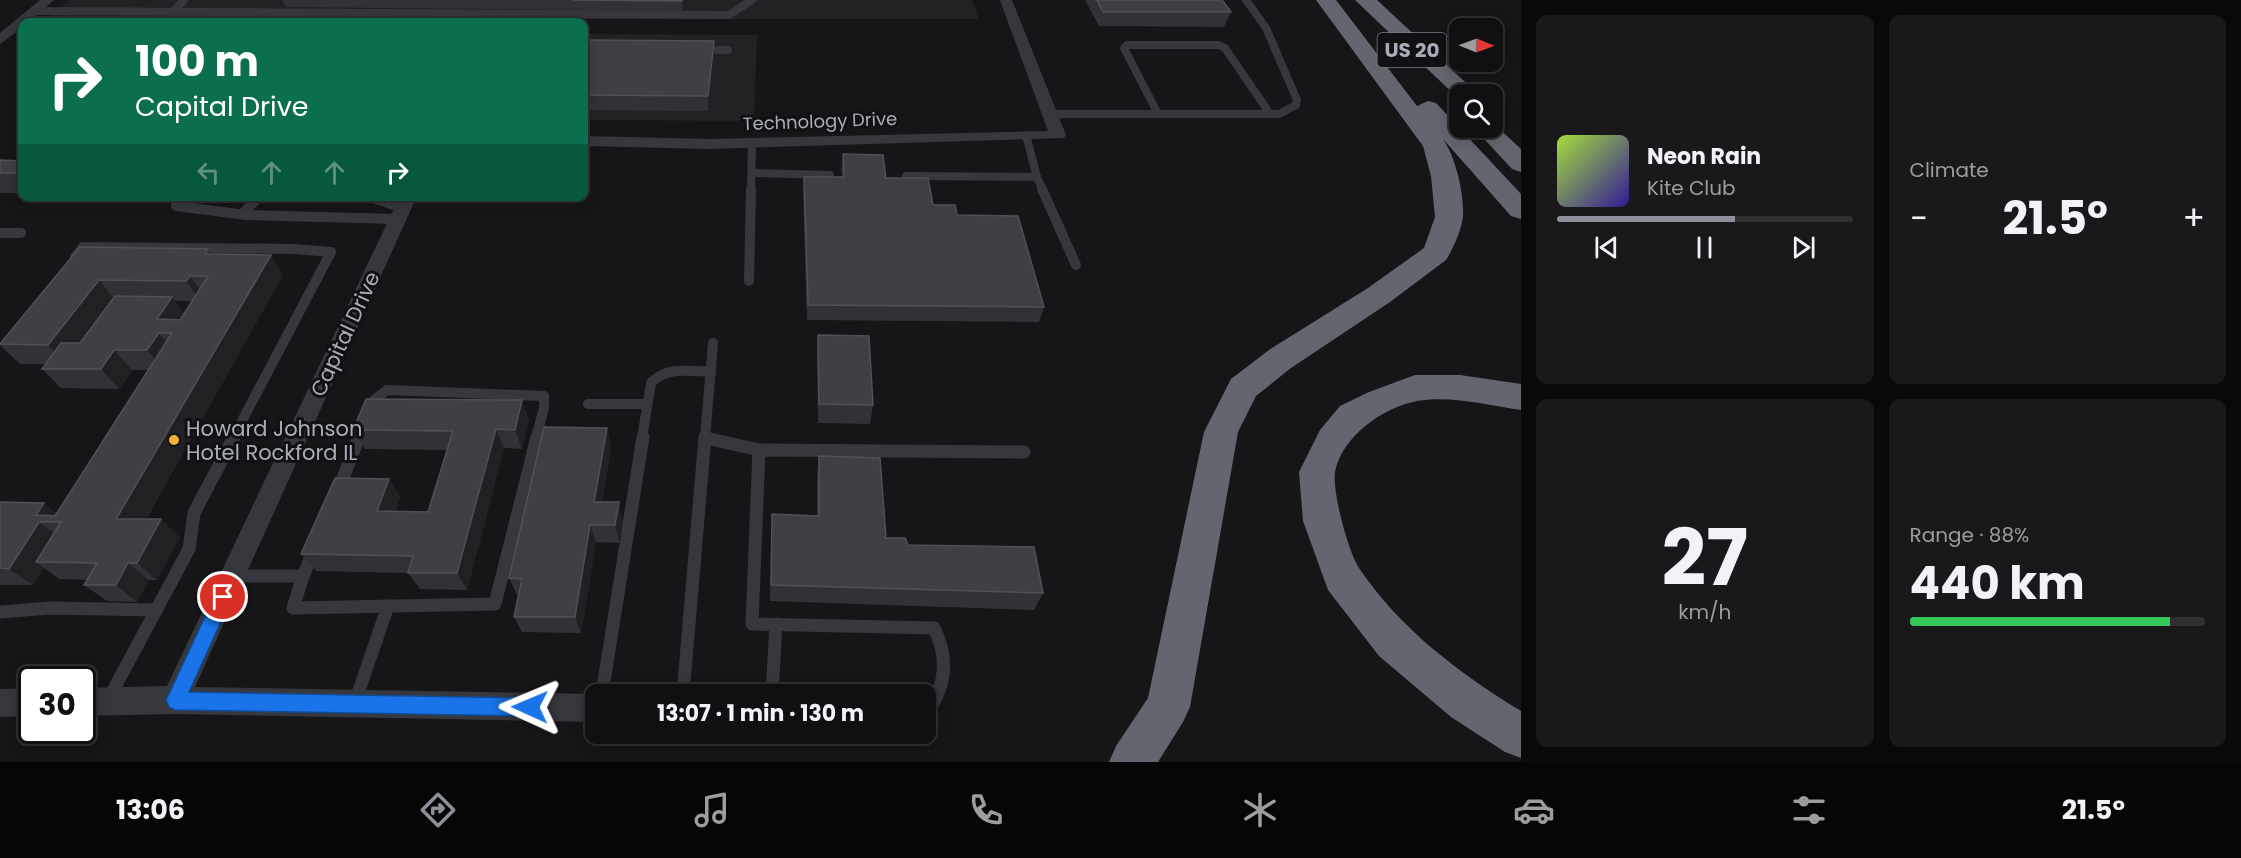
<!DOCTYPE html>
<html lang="en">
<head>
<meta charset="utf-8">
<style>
  body { margin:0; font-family:Poppins,sans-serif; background:#19191b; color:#f1f3f6; height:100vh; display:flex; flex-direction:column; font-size:22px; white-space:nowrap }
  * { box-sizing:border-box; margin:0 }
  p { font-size:20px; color:#9c9d9f }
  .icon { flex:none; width:33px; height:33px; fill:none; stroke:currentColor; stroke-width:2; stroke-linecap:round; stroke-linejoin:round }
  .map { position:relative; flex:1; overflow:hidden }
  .sheet { display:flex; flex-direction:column; gap:15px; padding:15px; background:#09090a; width:720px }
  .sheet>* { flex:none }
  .guide { position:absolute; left:18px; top:18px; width:570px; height:183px; border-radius:12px; box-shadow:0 3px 15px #0003,0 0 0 2px #303032; background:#0b6e4f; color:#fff; overflow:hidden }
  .needle { width:39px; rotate:91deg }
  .fabs { position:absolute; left:1449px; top:18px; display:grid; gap:12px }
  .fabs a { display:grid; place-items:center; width:54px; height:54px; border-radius:12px; background:#101012; box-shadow:0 3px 15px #0003,0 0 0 2px #303032; font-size:30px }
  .speed { position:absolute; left:18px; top:666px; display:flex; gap:12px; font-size:30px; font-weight:700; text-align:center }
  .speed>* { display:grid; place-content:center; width:78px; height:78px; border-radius:50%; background:#101012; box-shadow:0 3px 15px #0003,0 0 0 2px #303032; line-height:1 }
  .speed .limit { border:3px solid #111; border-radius:9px; background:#fff; color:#111 }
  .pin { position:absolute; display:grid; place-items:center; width:51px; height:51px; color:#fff; margin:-26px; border:3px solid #fff; border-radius:50%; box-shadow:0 2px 6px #0007 }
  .me { position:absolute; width:66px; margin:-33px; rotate:271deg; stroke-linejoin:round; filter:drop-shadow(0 0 4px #0008) }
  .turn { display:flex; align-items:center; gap:21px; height:126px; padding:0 18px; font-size:27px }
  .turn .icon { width:78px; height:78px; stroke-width:2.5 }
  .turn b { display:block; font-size:42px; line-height:51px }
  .lanes { display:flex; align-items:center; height:57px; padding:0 18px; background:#0003; justify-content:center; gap:30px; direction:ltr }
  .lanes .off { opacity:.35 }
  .big { font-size:45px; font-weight:700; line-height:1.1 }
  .sheet .card { flex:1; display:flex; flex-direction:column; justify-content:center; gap:9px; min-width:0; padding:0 21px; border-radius:12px; background:#19191b }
  .sheet .dial { align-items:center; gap:0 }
  .dial b { font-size:78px; line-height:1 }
  .song { display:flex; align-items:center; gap:18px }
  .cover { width:72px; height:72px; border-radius:9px; background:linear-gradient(135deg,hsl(80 70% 55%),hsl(250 70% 35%)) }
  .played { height:6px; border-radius:3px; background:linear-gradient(90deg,#8c9099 60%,#303032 60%) }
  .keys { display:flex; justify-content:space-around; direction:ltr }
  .heat { display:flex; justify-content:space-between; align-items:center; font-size:33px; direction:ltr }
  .charge { height:9px; border-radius:4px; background:linear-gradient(90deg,#34c759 88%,#303032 0) }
  .sheet .tiles { flex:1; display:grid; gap:15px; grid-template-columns:repeat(2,1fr) }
  .trip { position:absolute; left:585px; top:684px; width:351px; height:60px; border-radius:12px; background:#101012; box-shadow:0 3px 15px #0003,0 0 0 2px #303032; font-weight:700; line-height:60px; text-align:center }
  .tabs { display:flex; height:96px; justify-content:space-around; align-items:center; background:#060607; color:#9c9d9f }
  .tabs .icon { width:42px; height:42px }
  .tabs .active { color:#8c9099 }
  .tabs b { font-size:27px; color:#f1f3f6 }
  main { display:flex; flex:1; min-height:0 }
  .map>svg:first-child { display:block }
  .built { fill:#222225 }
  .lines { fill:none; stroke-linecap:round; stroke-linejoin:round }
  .service-far2 { stroke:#37383d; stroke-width:8 }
  .service-far1 { stroke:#37383d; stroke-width:10 }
  .service { stroke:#37383d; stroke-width:13 }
  .minor { fill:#37383d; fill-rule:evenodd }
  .motorway { fill:#63666e; fill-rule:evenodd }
  .wall { fill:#323236; fill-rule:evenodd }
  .shaded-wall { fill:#212124 }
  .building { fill:#3f3f44; stroke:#4f5156; stroke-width:1.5 }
  .route { fill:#1a73e8; stroke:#114b97; stroke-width:1.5 }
  .poi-dot { fill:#f2b134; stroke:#111113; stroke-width:2 }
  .labels { text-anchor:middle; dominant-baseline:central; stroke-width:6; stroke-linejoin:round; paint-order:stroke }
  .far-street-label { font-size:18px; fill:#a8adb8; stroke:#111113 }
  .shield { fill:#111113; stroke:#7b7e86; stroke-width:1.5 }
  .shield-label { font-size:20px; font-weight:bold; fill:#a8adb8 }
  .street-label { font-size:21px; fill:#a8adb8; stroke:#111113 }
  .poi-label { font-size:21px; fill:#a8adb8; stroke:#111113; text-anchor:start }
</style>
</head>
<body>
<main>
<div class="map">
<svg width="1521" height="762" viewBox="0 0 1521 762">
  <rect width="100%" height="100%" fill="#161618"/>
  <g class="built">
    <polygon points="69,0 972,0 979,19 466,19 464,22 252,22 254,19 49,18"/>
    <polygon points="584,34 757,35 754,121 584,120"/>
  </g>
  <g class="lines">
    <g class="service-far2">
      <polyline points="35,11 729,15 752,0"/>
      <polyline points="173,12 184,0"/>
      <polyline points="701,50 728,50"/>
      <polyline points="1050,114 1279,114 1296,105 1297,100 1266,28 1246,0"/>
      <polyline points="1158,114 1124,48 1127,45 1219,45 1225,48 1270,114"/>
      <polyline points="1026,135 1037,177"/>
      <polyline points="752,173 830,175"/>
      <polyline points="906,176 1037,177 1043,190"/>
      <polyline points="751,190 752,143"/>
    </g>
    <g class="service-far1">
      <polyline points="1042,189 1076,265"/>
      <polyline points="182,196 176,206 246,215 398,219"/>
      <polyline points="367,196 403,208"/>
      <polyline points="242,214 260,196"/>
      <polyline points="0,233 21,233"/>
      <polyline points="75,257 83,247 294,249 331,252 233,438"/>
      <polyline points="749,281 751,189"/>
      <polyline points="588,404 647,404"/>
      <polyline points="370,410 374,400 387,390 544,396 544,408 536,438"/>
      <polyline points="359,438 363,427"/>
      <path d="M642,438l9,-55c16,-17 39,-12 60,-11"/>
      <polyline points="705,438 713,343"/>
    </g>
    <g class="service">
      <polyline points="706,438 759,450"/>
      <polyline points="338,491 359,437"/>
      <polyline points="233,576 303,576 314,550"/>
      <polyline points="303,576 293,608 495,604 537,437"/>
      <polyline points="0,612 50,608 157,610"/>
      <polyline points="602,694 643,437"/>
      <polyline points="683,694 705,437"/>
      <polyline points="772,694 776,624"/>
      <polyline points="109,698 189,549 194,513 234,437"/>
      <polyline points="355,702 388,606"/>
      <path d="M926,714c20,-27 23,-56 8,-86l-182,-4 7,-174 265,2"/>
    </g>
    <g class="minor">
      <polygon points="40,0 54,0 29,22 22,22 22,28 0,44 0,33"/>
      <polygon points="1000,0 1012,0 1066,135 1064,138 709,149 584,146 584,136 709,139 1048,131"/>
      <polygon points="491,10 498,14 493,22 481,22 486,11"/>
      <polygon points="400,196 417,196 195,687 596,694 596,722 175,714 82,716 82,688 167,686"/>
      <polygon points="32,688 32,716 0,717 0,689"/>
    </g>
    <g class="motorway">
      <path d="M1316,0h20l81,106 11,-5 8,2 85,91v25l-10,-3 -68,-77c13,19 21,54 20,77 -1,13 -10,33 -17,44l-56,42 -99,66 -35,28 -18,36 -48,275 -7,15 -25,40h-49l7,-16 32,-48 56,-266 27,-53 38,-29 99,-62 56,-40 11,-31 -4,-41 -8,-30z"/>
      <polygon points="1355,0 1377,0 1478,94 1460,94 1459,99"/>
      <polygon points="1492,122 1521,149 1521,172 1512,169 1474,128 1492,128"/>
      <path d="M1415,375h45l61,9v26c-33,-5 -71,-15 -104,-9 -33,6 -75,35 -82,71 -3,19 13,79 24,96 40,60 101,106 162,143v47l-16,-6 -54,-35 -72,-61 -51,-66 -25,-69 -4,-49 21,-42 20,-24 29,-14z"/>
    </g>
  </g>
  <g class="wall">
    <polygon points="282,0 685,0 683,11 286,7"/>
    <polygon points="1085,0 1222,0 1231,12 1224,27 1099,26"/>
    <polygon points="584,40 714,56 708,111 584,110"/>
    <polygon points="843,154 886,178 933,205 957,215 1044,307 1039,322 807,320 803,192 804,177 842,177 841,170"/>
    <polygon points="0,160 22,161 22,193 0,193"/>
    <path d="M80,247l128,2 3,5 60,1 12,20 -137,244 34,18 -23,43h-8l-12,22 -30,-1 -23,-16 3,-5 -28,-1 -15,-11 -11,17h-33v-83l57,11 91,-143h-16l-13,19 -58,-1 -19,-19 3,-5h-25l-20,-19zM175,301h17l-8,12z"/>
    <polygon points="818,335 873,405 870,424 818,423 817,355"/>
    <polygon points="529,420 522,449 504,448 467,590 420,589 408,573 316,571 301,554 389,479 400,497 395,511 428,512 447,450 365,449 353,430"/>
    <polygon points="607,428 611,447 602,502 623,520 620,543 596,542 581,633 522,632 514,617 518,595 517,595 509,578"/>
    <polygon points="819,456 886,538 908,545 1043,593 1034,610 770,601 772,514 817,516 817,475"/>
  </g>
  <g class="shaded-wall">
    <polygon points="682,0 685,0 683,11"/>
    <polygon points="714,41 714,56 708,111 708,96"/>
    <polygon points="22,167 22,181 16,173"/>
    <polygon points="271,255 283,275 136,536 116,519"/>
    <polygon points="190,276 204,296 201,301 186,281"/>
    <polygon points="99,280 115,300 67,365 48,345"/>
    <polygon points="172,297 187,317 175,336 157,319"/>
    <polygon points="159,333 175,353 164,370 147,350"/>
    <polygon points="114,350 132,370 119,389 101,369"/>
    <polygon points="522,400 529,420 522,449 515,430"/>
    <polygon points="607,428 611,447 600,520 594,502"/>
    <polygon points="496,429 504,448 467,590 457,573"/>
    <polygon points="389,479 400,497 389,529 377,511"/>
    <polygon points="619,502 623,520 620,543 615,525"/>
    <polygon points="44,503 67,521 36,515"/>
    <polygon points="161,519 180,537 157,580 137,563"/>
    <polygon points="39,522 62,539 36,562 44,568 33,585 9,569"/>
    <polygon points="590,525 596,542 581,633 575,617"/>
    <polygon points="128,563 149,580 137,602 116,585"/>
  </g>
  <g class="building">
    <polygon points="573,0 682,0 682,1"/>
    <polygon points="1097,0 1222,0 1231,12 1103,12"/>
    <polygon points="584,40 714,41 708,96 584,95"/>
    <polygon points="843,154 883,155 886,178 928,178 933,205 955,205 957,215 1018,216 1044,307 808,305 804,177 844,177"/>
    <polygon points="0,160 22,161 22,167 16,173 0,173"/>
    <polygon points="80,247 208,249 205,254 271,255 116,519 161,519 137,563 128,563 116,585 84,585 97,563 36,562 61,522 39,522 9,569 0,568 0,502 44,503 36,515 55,516 172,333 159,333 147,350 114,350 101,369 42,369 61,343 80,343 115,296 172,297 157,319 180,320 208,276 190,276 186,281 99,280 48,345 0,344"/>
    <polygon points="818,335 869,336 873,405 819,404"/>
    <polygon points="366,399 522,400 515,430 496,429 457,573 408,573 413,556 301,554 335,478 389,479 377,511 428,512 453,431 353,430"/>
    <polygon points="544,427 607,428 594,502 619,502 615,525 590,525 575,617 514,617 522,579 509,578"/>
    <polygon points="819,456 880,458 886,538 905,538 908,545 1034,547 1043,593 771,585 772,514 819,516"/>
  </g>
  <polygon class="route" points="223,589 229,591 232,597 189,692 530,698 536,701 539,707 536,714 530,716 175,710 169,707 166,700 169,694 217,591"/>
  <circle class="poi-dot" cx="174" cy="440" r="6"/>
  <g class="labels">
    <g class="far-street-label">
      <text transform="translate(820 121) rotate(-2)">Technology Drive</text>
    </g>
    <rect class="shield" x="1377.5" y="33" width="69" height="34" rx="4.5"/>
    <g class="shield-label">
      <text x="1412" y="50">US 20</text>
    </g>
    <g class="street-label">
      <text transform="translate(345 334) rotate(-65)">Capital Drive</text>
    </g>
    <g class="poi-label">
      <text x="186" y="428">Howard Johnson<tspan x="186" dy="24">Hotel Rockford IL</tspan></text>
    </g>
  </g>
</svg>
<div class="fabs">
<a><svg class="needle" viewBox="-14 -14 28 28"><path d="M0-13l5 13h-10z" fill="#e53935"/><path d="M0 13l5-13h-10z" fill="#9c9d9f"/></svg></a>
<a><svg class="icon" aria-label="search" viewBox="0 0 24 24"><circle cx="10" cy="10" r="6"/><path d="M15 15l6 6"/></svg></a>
</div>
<div class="speed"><div class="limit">30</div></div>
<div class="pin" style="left:223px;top:597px;background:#d93025"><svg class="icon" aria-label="arrive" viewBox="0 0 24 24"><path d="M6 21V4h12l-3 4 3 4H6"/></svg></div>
<svg class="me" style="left:530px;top:707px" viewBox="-20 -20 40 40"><path d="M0-17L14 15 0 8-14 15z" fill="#1a73e8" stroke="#fff" stroke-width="4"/></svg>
<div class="trip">13:07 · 1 min · 130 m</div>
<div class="guide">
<div class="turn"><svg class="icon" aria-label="right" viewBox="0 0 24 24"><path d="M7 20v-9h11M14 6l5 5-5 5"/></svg><div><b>100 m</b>Capital Drive</div></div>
<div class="lanes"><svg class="icon off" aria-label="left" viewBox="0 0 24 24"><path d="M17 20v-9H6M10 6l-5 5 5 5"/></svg><svg class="icon off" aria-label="ahead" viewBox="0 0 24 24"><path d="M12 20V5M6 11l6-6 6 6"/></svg><svg class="icon off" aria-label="ahead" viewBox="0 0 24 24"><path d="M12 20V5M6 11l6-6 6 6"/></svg><svg class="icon" aria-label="right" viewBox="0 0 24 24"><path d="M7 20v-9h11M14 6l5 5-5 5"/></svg></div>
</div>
</div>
<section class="sheet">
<div class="tiles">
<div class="card">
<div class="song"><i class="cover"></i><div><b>Neon Rain</b><p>Kite Club</p></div></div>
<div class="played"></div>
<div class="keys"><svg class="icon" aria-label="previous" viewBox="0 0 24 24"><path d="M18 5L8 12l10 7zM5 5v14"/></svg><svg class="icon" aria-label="pause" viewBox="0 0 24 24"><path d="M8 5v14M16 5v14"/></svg><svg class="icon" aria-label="next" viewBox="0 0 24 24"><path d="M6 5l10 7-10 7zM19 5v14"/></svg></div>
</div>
<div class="card"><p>Climate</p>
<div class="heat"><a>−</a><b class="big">21.5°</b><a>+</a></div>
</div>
<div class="card dial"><b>27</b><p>km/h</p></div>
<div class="card"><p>Range · 88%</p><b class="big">440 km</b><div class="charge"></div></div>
</div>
</section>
</main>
<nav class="tabs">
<b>13:06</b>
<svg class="icon active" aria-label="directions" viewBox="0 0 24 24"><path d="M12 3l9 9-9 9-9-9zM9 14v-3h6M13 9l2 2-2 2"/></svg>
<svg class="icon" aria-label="music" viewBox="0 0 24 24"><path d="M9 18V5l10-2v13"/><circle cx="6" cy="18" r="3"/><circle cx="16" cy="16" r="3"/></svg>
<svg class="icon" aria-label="phone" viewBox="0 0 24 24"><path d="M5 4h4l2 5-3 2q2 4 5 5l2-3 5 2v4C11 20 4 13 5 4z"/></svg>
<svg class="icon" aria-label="climate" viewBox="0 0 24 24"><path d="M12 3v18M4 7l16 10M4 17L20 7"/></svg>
<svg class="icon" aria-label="car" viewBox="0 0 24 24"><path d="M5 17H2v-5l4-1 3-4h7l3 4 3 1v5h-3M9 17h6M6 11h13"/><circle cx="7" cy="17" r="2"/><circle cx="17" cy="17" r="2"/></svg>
<svg class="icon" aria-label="filters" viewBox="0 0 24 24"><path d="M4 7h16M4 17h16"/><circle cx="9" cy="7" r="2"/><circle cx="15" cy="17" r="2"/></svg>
<b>21.5°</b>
</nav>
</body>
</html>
